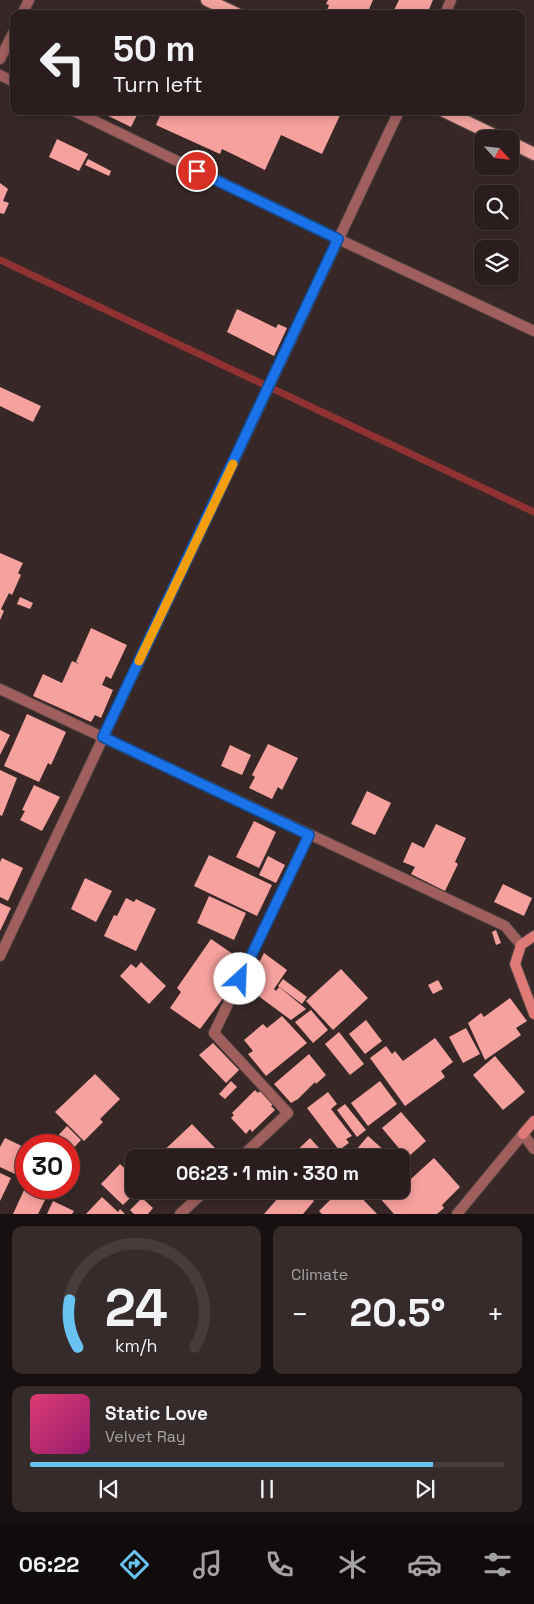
<!DOCTYPE html>
<html lang="en">
<head>
<meta charset="utf-8">
<style>
  body { margin:0; font-family:"Space Grotesk",sans-serif; background:#352b2a; color:#f1f3f6; height:100vh; display:flex; flex-direction:column; font-size:19px; white-space:nowrap }
  * { box-sizing:border-box; margin:0 }
  p { font-size:16px; color:#a5a2a4 }
  .icon { flex:none; width:28px; height:28px; fill:none; stroke:currentColor; stroke-width:2; stroke-linecap:round; stroke-linejoin:round }
  .map { position:relative; height:1214px; overflow:hidden }
  .drawer { display:flex; flex-direction:column; gap:12px; padding:12px; background:#171010; flex:1 }
  .drawer>* { flex:none }
  .top-card { position:absolute; left:10px; top:10px; width:515px; height:105px; border-radius:10px; box-shadow:0 2px 12px #0003,0 0 0 1px #453c3b; background:#291e1d; color:#f1f3f6; overflow:hidden }
  .needle { width:32px; rotate:117deg }
  .tools { position:absolute; left:474px; top:130px; display:grid; gap:10px }
  .tools a { display:grid; place-items:center; width:45px; height:45px; border-radius:10px; background:#291e1d; box-shadow:0 2px 12px #0003,0 0 0 1px #453c3b; font-size:25px }
  .speed { position:absolute; left:15px; top:1134px; display:flex; gap:10px; font-size:25px; font-weight:700; text-align:center }
  .speed>* { display:grid; place-content:center; width:65px; height:65px; border-radius:50%; background:#291e1d; box-shadow:0 2px 12px #0003,0 0 0 1px #453c3b; line-height:1 }
  .speed .limit { border:8px solid #d22; background:#fff; color:#111 }
  .pin { position:absolute; display:grid; place-items:center; width:42px; height:42px; color:#fff; margin:-21px; border:2px solid #fff; border-radius:50%; box-shadow:0 1px 5px #0007 }
  .me { position:absolute; width:55px; margin:-28px; rotate:25deg; stroke-linejoin:round; filter:drop-shadow(0 0 4px #0008) }
  .turn { display:flex; align-items:center; gap:18px; height:105px; padding:0 20px; font-size:22px }
  .turn .icon { width:65px; height:65px; stroke-width:2.5 }
  .turn b { display:block; font-size:35px; line-height:42px }
  .big { font-size:38px; font-weight:800; line-height:1.1 }
  .drawer .tile { flex:1; display:flex; flex-direction:column; justify-content:center; gap:8px; min-width:0; padding:0 18px; border-radius:10px; background:#352b2a }
  .drawer .dial { align-items:center; gap:0 }
  .dial svg { height:130px; overflow:visible; fill:none; stroke:#453c3b; stroke-width:7; stroke-linecap:round; text-anchor:middle }
  .dial text { fill:#f1f3f6; stroke:none }
  .song { display:flex; align-items:center; gap:15px }
  .cover { width:60px; height:60px; border-radius:8px; background:linear-gradient(135deg,hsl(340 70% 55%),hsl(320 70% 35%)) }
  .played { height:5px; border-radius:2px; background:linear-gradient(90deg,#69c3f1 85%,#453c3b 85%) }
  .keys { display:flex; justify-content:space-around; direction:ltr }
  .heat { display:flex; justify-content:space-between; align-items:center; font-size:28px; direction:ltr }
  .drawer .tiles { flex:1; display:grid; gap:12px; grid-template-columns:1fr 1fr }
  .tile:last-child { grid-column:span 2 }
  .trip { position:absolute; left:125px; top:1149px; width:285px; height:50px; border-radius:10px; background:#291e1d; box-shadow:0 2px 12px #0003,0 0 0 1px #453c3b; font-weight:800; line-height:50px; text-align:center }
  .tabs { display:flex; height:80px; justify-content:space-around; align-items:center; background:#100c0c; color:#a5a2a4 }
  .tabs .icon { width:35px; height:35px }
  .tabs .selected { color:#69c3f1 }
  .tabs b { font-size:22px; color:#f1f3f6 }
  .map>svg:first-child { display:block }
  .lines { fill:none; stroke-linecap:round; stroke-linejoin:round }
  .stream { stroke:#903134; stroke-width:7 }
  .building { fill:#f7a19e }
  .street-casing { stroke:#534544; stroke-width:12 }
  .secondary-casing { stroke:#534544; stroke-width:12 }
  .primary-casing { stroke:#534544; stroke-width:15 }
  .street { stroke:#a05f5d; stroke-width:10 }
  .secondary { stroke:#e07a77; stroke-width:10 }
  .primary { stroke:#f3a39f; stroke-width:12 }
  .route-casing { stroke:#114b97; stroke-width:12 }
  .route { stroke:#1a73e8; stroke-width:9 }
  .slow { stroke:#f59e0b; stroke-width:9 }
</style>
</head>
<body>
<div class="map">
<svg width="534" height="1214" viewBox="0 0 534 1214">
  <rect width="100%" height="100%" fill="#372827"/>
  <g class="lines">
    <polyline class="stream" points="0,260 534,512"/>
  </g>
  <g class="building">
    <polygon points="328,0 373,0 367,14 328,14 326,13 329,5 326,4"/>
    <polygon points="399,0 433,0 427,14 392,14"/>
    <polygon points="98,111 139,111 131,127"/>
    <polygon points="162,111 342,111 322,154 281,135 265,170 222,149 220,154 156,125"/>
    <polygon points="57,139 88,154 79,171 49,157"/>
    <polygon points="88,159 111,171 109,176 85,165"/>
    <polygon points="0,183 8,189 3,201 9,203 4,214 0,213"/>
    <polygon points="237,309 276,328 278,324 287,328 274,356 227,332"/>
    <polygon points="0,387 41,406 33,422 0,406"/>
    <polygon points="0,553 23,563 18,573 21,575 12,595 9,593 1,609 4,611 0,620"/>
    <polygon points="20,597 33,603 30,609 17,604"/>
    <polygon points="91,628 127,645 111,679 106,676 102,685 113,690 101,718 95,715 91,722 33,696 43,674 62,683 72,661 81,665 76,662"/>
    <polygon points="27,714 66,732 51,765 48,763 39,782 4,766"/>
    <polygon points="0,730 10,735 0,755"/>
    <polygon points="268,744 298,758 282,790 278,787 272,799 249,788 255,777 252,775"/>
    <polygon points="230,745 251,755 242,775 221,766"/>
    <polygon points="0,770 17,778 2,816 0,815"/>
    <polygon points="34,785 60,797 42,831 20,820 25,811 22,810"/>
    <polygon points="367,791 391,803 375,835 351,824"/>
    <polygon points="254,821 276,832 259,868 236,857"/>
    <polygon points="436,824 466,838 455,862 458,864 445,891 411,874 415,867 403,862 412,842 424,848"/>
    <polygon points="209,855 272,885 257,916 194,886"/>
    <polygon points="268,856 285,865 276,883 259,875"/>
    <polygon points="2,858 23,868 8,901 0,897 0,862"/>
    <polygon points="85,878 112,891 96,922 71,909"/>
    <polygon points="503,884 532,898 524,916 494,902"/>
    <polygon points="209,896 246,913 234,940 197,923"/>
    <polygon points="126,898 134,902 136,899 156,909 136,951 104,936 114,915 117,916"/>
    <polygon points="0,903 11,908 0,931"/>
    <polygon points="496,930 501,943 496,945 492,932"/>
    <polygon points="211,939 243,961 226,987 230,989 200,1029 170,1008 181,992 177,988"/>
    <polygon points="264,953 287,970 274,989 276,991 279,987 306,1009 291,1020 246,987"/>
    <polygon points="141,962 166,986 149,1004 120,976 131,964 136,968"/>
    <polygon points="341,969 368,998 333,1030 306,1001"/>
    <polygon points="283,979 307,997 302,1004 278,986"/>
    <polygon points="438,980 443,989 433,994 428,985"/>
    <polygon points="510,998 527,1021 516,1028 521,1035 485,1060 468,1023 481,1013 484,1017"/>
    <polygon points="311,1010 328,1030 313,1043 295,1022"/>
    <polygon points="282,1016 307,1043 266,1076 248,1054 253,1051 244,1040 263,1024 267,1028"/>
    <polygon points="366,1020 382,1041 365,1054 349,1034"/>
    <polygon points="466,1028 480,1054 463,1063 449,1037"/>
    <polygon points="339,1032 364,1064 350,1075 325,1044"/>
    <polygon points="435,1038 453,1062 441,1071 445,1077 405,1106 370,1058 386,1046 392,1054 395,1051 403,1061"/>
    <polygon points="213,1043 239,1070 226,1083 199,1055"/>
    <polygon points="309,1054 326,1075 316,1084 315,1082 298,1099 291,1103 274,1084"/>
    <polygon points="495,1056 525,1092 503,1110 473,1075"/>
    <polygon points="95,1074 120,1099 100,1119 103,1122 84,1141 55,1112"/>
    <polygon points="231,1081 237,1087 225,1099 219,1094"/>
    <polygon points="380,1081 397,1104 368,1126 351,1103"/>
    <polygon points="255,1090 258,1093 261,1090 275,1103 271,1106 275,1110 252,1132 250,1129 246,1134 231,1118 234,1115 232,1113"/>
    <polygon points="328,1092 337,1104 331,1109 352,1136 346,1139 349,1143 339,1150 307,1108"/>
    <polygon points="345,1104 366,1130 357,1137 337,1110"/>
    <polygon points="401,1112 426,1141 407,1158 382,1128"/>
    <polygon points="192,1124 215,1148 205,1158 156,1158"/>
    <polygon points="67,1126 81,1140 69,1153 69,1145 58,1145 53,1141"/>
    <polygon points="368,1136 386,1152 381,1158 349,1158"/>
    <polygon points="5,1138 26,1148 15,1174 0,1167 0,1147"/>
    <polygon points="310,1138 328,1158 289,1158"/>
    <polygon points="434,1158 460,1187 442,1205 444,1208 437,1214 394,1214 378,1196 387,1190 392,1196"/>
    <polygon points="120,1164 134,1177 134,1185 127,1192 132,1196 123,1205 101,1184"/>
    <polygon points="0,1173 11,1178 0,1201"/>
    <polygon points="25,1188 51,1188 38,1214 13,1214"/>
    <polygon points="285,1190 301,1190 314,1201 303,1214 264,1214"/>
    <polygon points="346,1190 354,1190 377,1214 322,1214 319,1211 336,1194 339,1197"/>
    <polygon points="102,1197 118,1212 120,1209 125,1214 86,1214"/>
    <polygon points="142,1198 153,1208 148,1214 134,1214 130,1210"/>
    <polygon points="53,1201 74,1211 72,1214 47,1214"/>
  </g>
  <g class="lines">
    <g class="street-casing">
      <g id="street">
        <polyline points="22,14 29,0"/>
        <polyline points="445,14 451,0"/>
        <polyline points="0,59 14,31"/>
        <polyline points="0,75 14,82"/>
        <polyline points="74,111 338,239 534,331"/>
        <polyline points="0,689 505,926 521,945"/>
        <polyline points="0,956 399,111"/>
        <polyline points="240,1158 288,1113 214,1033 309,835"/>
        <polyline points="180,1214 206,1190"/>
        <polyline points="457,1214 523,1134 534,1149"/>
      </g>
    </g>
    <g class="secondary-casing">
      <g id="secondary">
        <polyline points="534,936 521,945 515,964 534,1014"/>
        <polyline points="523,1134 534,1121"/>
      </g>
    </g>
    <g class="primary-casing">
      <g id="primary">
        <polyline points="207,0 237,14"/>
        <polyline points="444,111 502,139"/>
        <polyline points="510,142 534,154"/>
      </g>
    </g>
    <use href="#street" class="street"/>
    <use href="#secondary" class="secondary"/>
    <use href="#primary" class="primary"/>
  </g>
  <g class="lines">
    <g class="route-casing">
      <polyline id="route" points="197,171 338,239 103,737 309,835 240,979"/>
    </g>
    <use href="#route" class="route"/>
    <polyline class="slow" points="139,661 233,464"/>
  </g>
</svg>
<div class="tools">
<a><svg class="needle" viewBox="-14 -14 28 28"><path d="M0-13l5 13h-10z" fill="#e53935"/><path d="M0 13l5-13h-10z" fill="#a5a2a4"/></svg></a>
<a><svg class="icon" aria-label="search" viewBox="0 0 24 24"><circle cx="10" cy="10" r="6"/><path d="M15 15l6 6"/></svg></a>
<a><svg class="icon" aria-label="layers" viewBox="0 0 24 24"><path d="M12 4l9 5-9 5-9-5zM3 14l9 5 9-5"/></svg></a>
</div>
<div class="speed"><div class="limit">30</div></div>
<div class="pin" style="left:197px;top:171px;background:#d93025"><svg class="icon" aria-label="arrive" viewBox="0 0 24 24"><path d="M6 21V4h12l-3 4 3 4H6"/></svg></div>
<svg class="me" style="left:240px;top:979px" viewBox="-20 -20 40 40"><circle r="19" fill="#fff"/><path d="M0-13L10 11 0 6-10 11z" fill="#1a73e8"/></svg>
<div class="trip">06:23 · 1 min · 330 m</div>
<div class="top-card">
<div class="turn"><svg class="icon" aria-label="left" viewBox="0 0 24 24"><path d="M17 20v-9H6M10 6l-5 5 5 5"/></svg><div><b>50 m</b>Turn left</div></div>
</div>
</div>
<section class="drawer">
<div class="tiles">
<div class="tile dial"><svg viewBox="0 0 100 80">
<path d="M14 69A42 42 0 1 1 86 69"/>
<path d="M14 69A42 42 0 0 1 9 40" stroke="#69c3f1"/>
<text x="50" y="56" font-size="32" font-weight="700">24</text>
<text x="50" y="72" font-size="11">km/h</text>
</svg></div>
<div class="tile"><p>Climate</p>
<div class="heat"><a>−</a><b class="big">20.5°</b><a>+</a></div>
</div>
<div class="tile">
<div class="song"><i class="cover"></i><div><b>Static Love</b><p>Velvet Ray</p></div></div>
<div class="played"></div>
<div class="keys"><svg class="icon" aria-label="previous" viewBox="0 0 24 24"><path d="M18 5L8 12l10 7zM5 5v14"/></svg><svg class="icon" aria-label="pause" viewBox="0 0 24 24"><path d="M8 5v14M16 5v14"/></svg><svg class="icon" aria-label="next" viewBox="0 0 24 24"><path d="M6 5l10 7-10 7zM19 5v14"/></svg></div>
</div>
</div>
</section>
<nav class="tabs">
<b>06:22</b>
<svg class="icon selected" aria-label="directions" viewBox="0 0 24 24"><path d="M12 3l9 9-9 9-9-9zM9 14v-3h6M13 9l2 2-2 2"/></svg>
<svg class="icon" aria-label="music" viewBox="0 0 24 24"><path d="M9 18V5l10-2v13"/><circle cx="6" cy="18" r="3"/><circle cx="16" cy="16" r="3"/></svg>
<svg class="icon" aria-label="phone" viewBox="0 0 24 24"><path d="M5 4h4l2 5-3 2q2 4 5 5l2-3 5 2v4C11 20 4 13 5 4z"/></svg>
<svg class="icon" aria-label="climate" viewBox="0 0 24 24"><path d="M12 3v18M4 7l16 10M4 17L20 7"/></svg>
<svg class="icon" aria-label="car" viewBox="0 0 24 24"><path d="M5 17H2v-5l4-1 3-4h7l3 4 3 1v5h-3M9 17h6M6 11h13"/><circle cx="7" cy="17" r="2"/><circle cx="17" cy="17" r="2"/></svg>
<svg class="icon" aria-label="filters" viewBox="0 0 24 24"><path d="M4 7h16M4 17h16"/><circle cx="9" cy="7" r="2"/><circle cx="15" cy="17" r="2"/></svg>
</nav>
</body>
</html>
